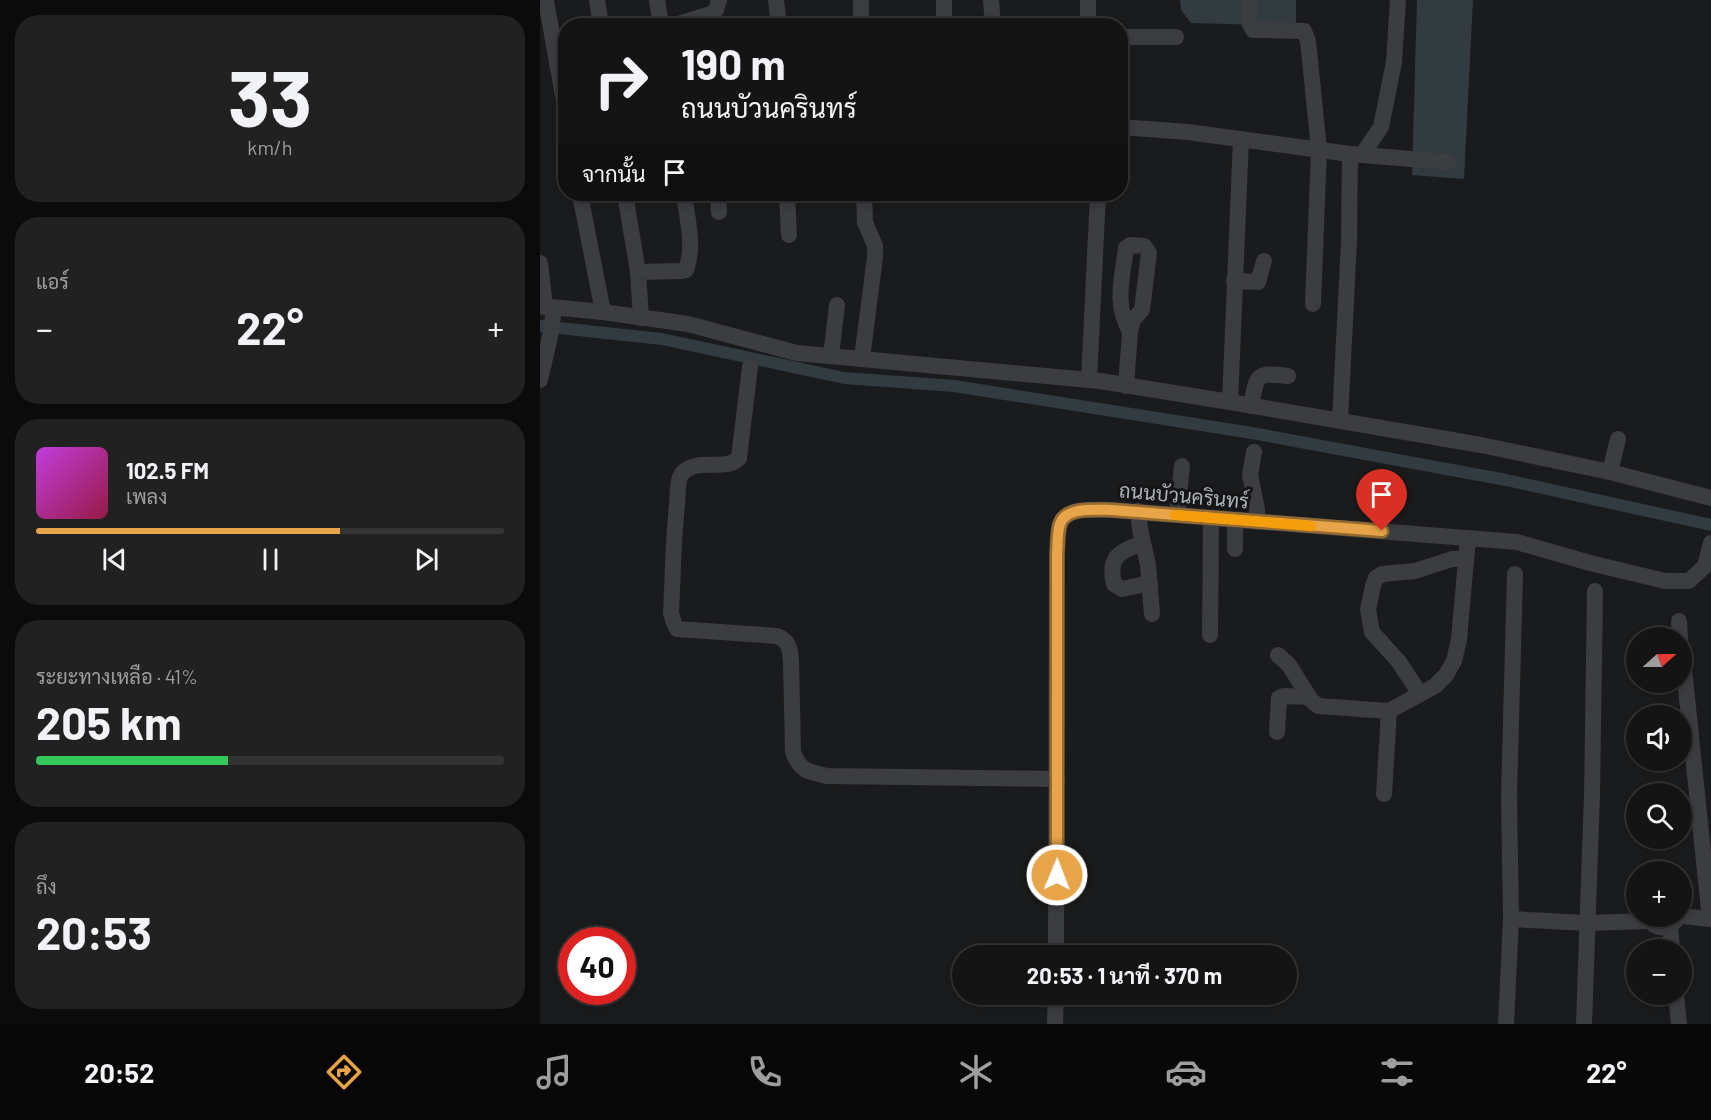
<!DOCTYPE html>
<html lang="th">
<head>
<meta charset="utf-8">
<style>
  body { margin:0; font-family:Barlow,Sarabun,sans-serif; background:#212122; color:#f1f3f6; height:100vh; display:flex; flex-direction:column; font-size:22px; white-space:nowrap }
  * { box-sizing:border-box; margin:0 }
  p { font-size:20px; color:#9d9ea0 }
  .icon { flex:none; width:33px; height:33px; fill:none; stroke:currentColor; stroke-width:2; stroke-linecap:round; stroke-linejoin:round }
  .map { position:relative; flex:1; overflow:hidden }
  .drawer { display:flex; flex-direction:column; gap:15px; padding:15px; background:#0b0b0c; width:540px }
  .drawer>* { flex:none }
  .banner { position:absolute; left:18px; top:18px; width:570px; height:183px; border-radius:24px; box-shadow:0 3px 9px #0003,0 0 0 2px #333334; background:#141415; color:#f1f3f6; overflow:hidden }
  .needle { width:39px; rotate:69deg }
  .controls { position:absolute; left:1086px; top:627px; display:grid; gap:12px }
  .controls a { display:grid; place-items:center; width:66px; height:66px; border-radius:50%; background:#141415; box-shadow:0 3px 9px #0003,0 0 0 2px #333334; font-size:30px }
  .speed { position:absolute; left:18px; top:927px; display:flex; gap:12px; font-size:30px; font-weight:700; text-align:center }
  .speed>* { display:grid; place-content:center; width:78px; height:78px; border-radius:50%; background:#141415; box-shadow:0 3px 9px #0003,0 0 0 2px #333334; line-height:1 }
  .speed .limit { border:9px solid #d22; background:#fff; color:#111 }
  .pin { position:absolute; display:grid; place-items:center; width:51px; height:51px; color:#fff; margin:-62px -26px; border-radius:50% 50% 50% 0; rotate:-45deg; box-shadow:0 0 6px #0007 }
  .pin .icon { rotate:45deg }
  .me { position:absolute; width:66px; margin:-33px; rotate:1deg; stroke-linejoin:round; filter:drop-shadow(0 0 4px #0008) }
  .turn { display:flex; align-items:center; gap:21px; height:126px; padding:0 24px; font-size:27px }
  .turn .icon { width:78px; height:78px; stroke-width:2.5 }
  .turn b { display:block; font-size:42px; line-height:51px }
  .then { display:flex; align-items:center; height:57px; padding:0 24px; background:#0003; gap:12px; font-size:22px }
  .big { font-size:45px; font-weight:700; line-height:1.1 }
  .drawer .tile { flex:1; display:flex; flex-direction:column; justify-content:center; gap:9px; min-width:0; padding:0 21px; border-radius:24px; background:#212122 }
  .drawer .dial { align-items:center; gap:0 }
  .dial b { font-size:78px; line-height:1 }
  .song { display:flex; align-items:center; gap:18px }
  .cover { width:72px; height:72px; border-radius:9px; background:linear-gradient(135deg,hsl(290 70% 55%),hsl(340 70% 35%)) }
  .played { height:6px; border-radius:3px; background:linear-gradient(90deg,#e7a448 65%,#333334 65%) }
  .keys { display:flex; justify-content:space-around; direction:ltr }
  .heat { display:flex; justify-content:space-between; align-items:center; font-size:33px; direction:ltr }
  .charge { height:9px; border-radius:4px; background:linear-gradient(90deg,#34c759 41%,#333334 0) }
  .trip { position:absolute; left:412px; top:945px; width:345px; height:60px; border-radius:30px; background:#141415; box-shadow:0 3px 9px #0003,0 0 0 2px #333334; font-weight:700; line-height:60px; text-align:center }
  .tab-bar { display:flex; height:96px; justify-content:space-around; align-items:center; background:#080808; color:#9d9ea0 }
  .tab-bar .icon { width:42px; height:42px }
  .tab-bar .current { color:#e7a448 }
  .tab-bar b { font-size:27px; color:#f1f3f6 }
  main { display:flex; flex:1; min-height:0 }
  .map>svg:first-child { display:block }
  .water { fill:#313b40 }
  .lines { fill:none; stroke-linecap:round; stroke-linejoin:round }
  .canal { stroke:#313b40; stroke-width:12 }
  .minor { stroke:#3c3d41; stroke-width:16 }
  .route-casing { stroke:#966b2f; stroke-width:15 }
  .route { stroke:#e7a448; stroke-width:10 }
  .slow { stroke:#f59e0b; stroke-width:10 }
  .labels { text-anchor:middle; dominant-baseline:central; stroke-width:6; stroke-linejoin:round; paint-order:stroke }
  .street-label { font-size:20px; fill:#aeb3bb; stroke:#151517 }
</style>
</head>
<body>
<main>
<section class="drawer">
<div class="tile dial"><b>33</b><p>km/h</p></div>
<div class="tile"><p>แอร์</p>
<div class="heat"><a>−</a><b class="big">22°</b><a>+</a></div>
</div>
<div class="tile">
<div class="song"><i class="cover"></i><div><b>102.5 FM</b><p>เพลง</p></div></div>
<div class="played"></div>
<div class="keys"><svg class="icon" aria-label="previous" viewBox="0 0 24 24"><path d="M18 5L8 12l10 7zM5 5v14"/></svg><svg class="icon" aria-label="pause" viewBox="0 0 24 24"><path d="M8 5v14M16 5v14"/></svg><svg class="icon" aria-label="next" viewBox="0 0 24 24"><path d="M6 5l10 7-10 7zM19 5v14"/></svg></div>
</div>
<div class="tile"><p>ระยะทางเหลือ · 41%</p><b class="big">205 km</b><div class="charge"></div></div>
<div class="tile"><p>ถึง</p><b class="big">20:53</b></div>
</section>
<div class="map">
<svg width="1171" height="1024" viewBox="0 0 1171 1024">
  <rect width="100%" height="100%" fill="#1a1b1c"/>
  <g class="water">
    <polygon points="640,0 756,0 756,26 651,23 641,10"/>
    <polygon points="877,0 933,0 924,179 872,175"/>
  </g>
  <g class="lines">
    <polyline class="canal" points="0,326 122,339 304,378 414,386 712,433 966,480 1171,525"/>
    <g class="minor">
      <polyline points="57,0 61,26"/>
      <polyline points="117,0 121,26"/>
      <polyline points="236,0 239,26"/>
      <polyline points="404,0 404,26"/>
      <polyline points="451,0 453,26"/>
      <polyline points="709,0 709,22 713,30 764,31 768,41 779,149 773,304"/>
      <polyline points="6,1 26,112"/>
      <polyline points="132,26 171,14 176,10 179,0"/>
      <polyline points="321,26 321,0"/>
      <polyline points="548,26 548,0"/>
      <polyline points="580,37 636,37"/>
      <polyline points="580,127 648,132 810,154 908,162"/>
      <polyline points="822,155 841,127 854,62 858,0"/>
      <polyline points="40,194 63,312"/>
      <polyline points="85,194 98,272"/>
      <polyline points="178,194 179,212"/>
      <polyline points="247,194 249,235"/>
      <polyline points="0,263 5,307"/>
      <polyline points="694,281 718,282 724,261"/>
      <polyline points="0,306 63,312 148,324 257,353 560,381 696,403 941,445 1070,472 1171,498"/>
      <path d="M101,318l-3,-46 44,-1 4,-1c9,-24 1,-52 -2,-76"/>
      <polyline points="291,356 297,305"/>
      <polyline points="322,358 335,257 335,246 325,222 324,194"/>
      <path d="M210,367l-11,91c-14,14 -36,0 -53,12 -3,2 -4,3 -6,7 -3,8 -2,19 -3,28 -4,35 -4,72 -6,108l3,10 3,6 100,7c12,5 13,12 14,25l2,91c7,19 15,20 34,24l230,3"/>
      <polyline points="0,380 11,332 14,308"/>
      <polyline points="549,380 558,194"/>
      <path d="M586,386l4,-54 3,-12 9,-10 7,-57 -5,-7 -14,-1 -4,3c-4,32 -12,55 4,84"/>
      <polyline points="690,402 701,139"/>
      <path d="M711,406c6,-31 4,-34 37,-30"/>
      <polyline points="800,420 809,241 810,154"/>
      <polyline points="714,452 710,475 717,509 717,522"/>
      <polyline points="1070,472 1078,439"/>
      <polyline points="598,511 600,529 608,565 612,614"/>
      <polyline points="637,515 642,466"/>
      <path d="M603,543c-22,8 -36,13 -29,41l8,5 28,-6"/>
      <polyline points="695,549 695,520"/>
      <polyline points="1139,621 1140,638"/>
      <polyline points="670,635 671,518"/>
      <polyline points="1142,650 1170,919"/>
      <polyline points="738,655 749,665 771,700 778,706 849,711 895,686 906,675 914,661 919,639 928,539"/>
      <polyline points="880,694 859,662 832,632 828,610 833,586 836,578 842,574 875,571 912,559 926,559"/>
      <polyline points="737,732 739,698 744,696 769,697"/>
      <polyline points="844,794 849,711"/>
      <path d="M1107,916c7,16 24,14 32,0"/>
      <polyline points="1142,916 1171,919"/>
      <polyline points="971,919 1047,923 1108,921"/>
      <polyline points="1130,926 1132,950"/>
      <path d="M516,956l1,-403c1,-9 0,-20 3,-29 6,-18 37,-14 52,-14l405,32 73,21 75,18h24l16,-15 6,-23"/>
      <polyline points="1136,994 1139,1024"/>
      <polyline points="515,1024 516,994"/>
      <polyline points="966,1024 971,919 969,796 975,574"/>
      <polyline points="1044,1024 1052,795 1055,591"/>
    </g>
  </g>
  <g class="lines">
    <g class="route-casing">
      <path id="route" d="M517,875v-322c1,-9 0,-20 3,-29 6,-18 37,-14 52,-14l270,21"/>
    </g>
    <use href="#route" class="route"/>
    <polyline class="slow" points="635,515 771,526"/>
  </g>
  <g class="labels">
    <g class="street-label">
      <text transform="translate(644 495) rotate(5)">ถนนบัวนครินทร์</text>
    </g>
  </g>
</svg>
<div class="controls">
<a><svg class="needle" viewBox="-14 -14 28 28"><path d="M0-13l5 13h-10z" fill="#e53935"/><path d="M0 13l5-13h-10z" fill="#9d9ea0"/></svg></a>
<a><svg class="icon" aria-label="sound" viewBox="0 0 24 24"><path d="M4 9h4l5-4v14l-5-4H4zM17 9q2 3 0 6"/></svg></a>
<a><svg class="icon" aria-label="search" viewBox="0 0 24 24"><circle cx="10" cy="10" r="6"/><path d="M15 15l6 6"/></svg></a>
<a>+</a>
<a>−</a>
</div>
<div class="speed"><div class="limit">40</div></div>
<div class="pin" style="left:842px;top:531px;background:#d93025"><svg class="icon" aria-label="arrive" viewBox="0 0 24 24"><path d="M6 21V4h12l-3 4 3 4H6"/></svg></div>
<svg class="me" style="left:517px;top:875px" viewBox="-20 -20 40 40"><circle r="17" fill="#e7a448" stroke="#fff" stroke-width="3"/><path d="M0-11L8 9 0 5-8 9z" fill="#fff"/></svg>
<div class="trip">20:53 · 1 นาที · 370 m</div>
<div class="banner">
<div class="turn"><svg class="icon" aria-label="right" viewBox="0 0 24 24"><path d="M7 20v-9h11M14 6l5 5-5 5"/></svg><div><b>190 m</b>ถนนบัวนครินทร์</div></div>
<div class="then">จากนั้น<svg class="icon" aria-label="arrive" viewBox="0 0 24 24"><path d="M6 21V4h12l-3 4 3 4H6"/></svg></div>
</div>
</div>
</main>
<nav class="tab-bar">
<b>20:52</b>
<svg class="icon current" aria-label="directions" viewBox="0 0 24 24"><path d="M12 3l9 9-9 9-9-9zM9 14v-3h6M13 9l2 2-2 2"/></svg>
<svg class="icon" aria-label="music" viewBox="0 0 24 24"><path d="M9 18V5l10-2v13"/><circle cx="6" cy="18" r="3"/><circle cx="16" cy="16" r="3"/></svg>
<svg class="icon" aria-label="phone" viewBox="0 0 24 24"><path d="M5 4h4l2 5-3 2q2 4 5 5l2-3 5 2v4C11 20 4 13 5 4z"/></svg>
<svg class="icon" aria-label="climate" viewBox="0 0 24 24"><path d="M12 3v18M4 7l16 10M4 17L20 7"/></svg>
<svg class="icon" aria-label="car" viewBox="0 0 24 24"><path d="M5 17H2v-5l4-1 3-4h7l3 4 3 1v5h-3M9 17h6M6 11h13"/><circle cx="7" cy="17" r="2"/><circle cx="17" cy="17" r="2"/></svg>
<svg class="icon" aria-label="filters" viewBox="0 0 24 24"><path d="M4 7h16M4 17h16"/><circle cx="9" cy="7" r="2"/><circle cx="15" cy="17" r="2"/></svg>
<b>22°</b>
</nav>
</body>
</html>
